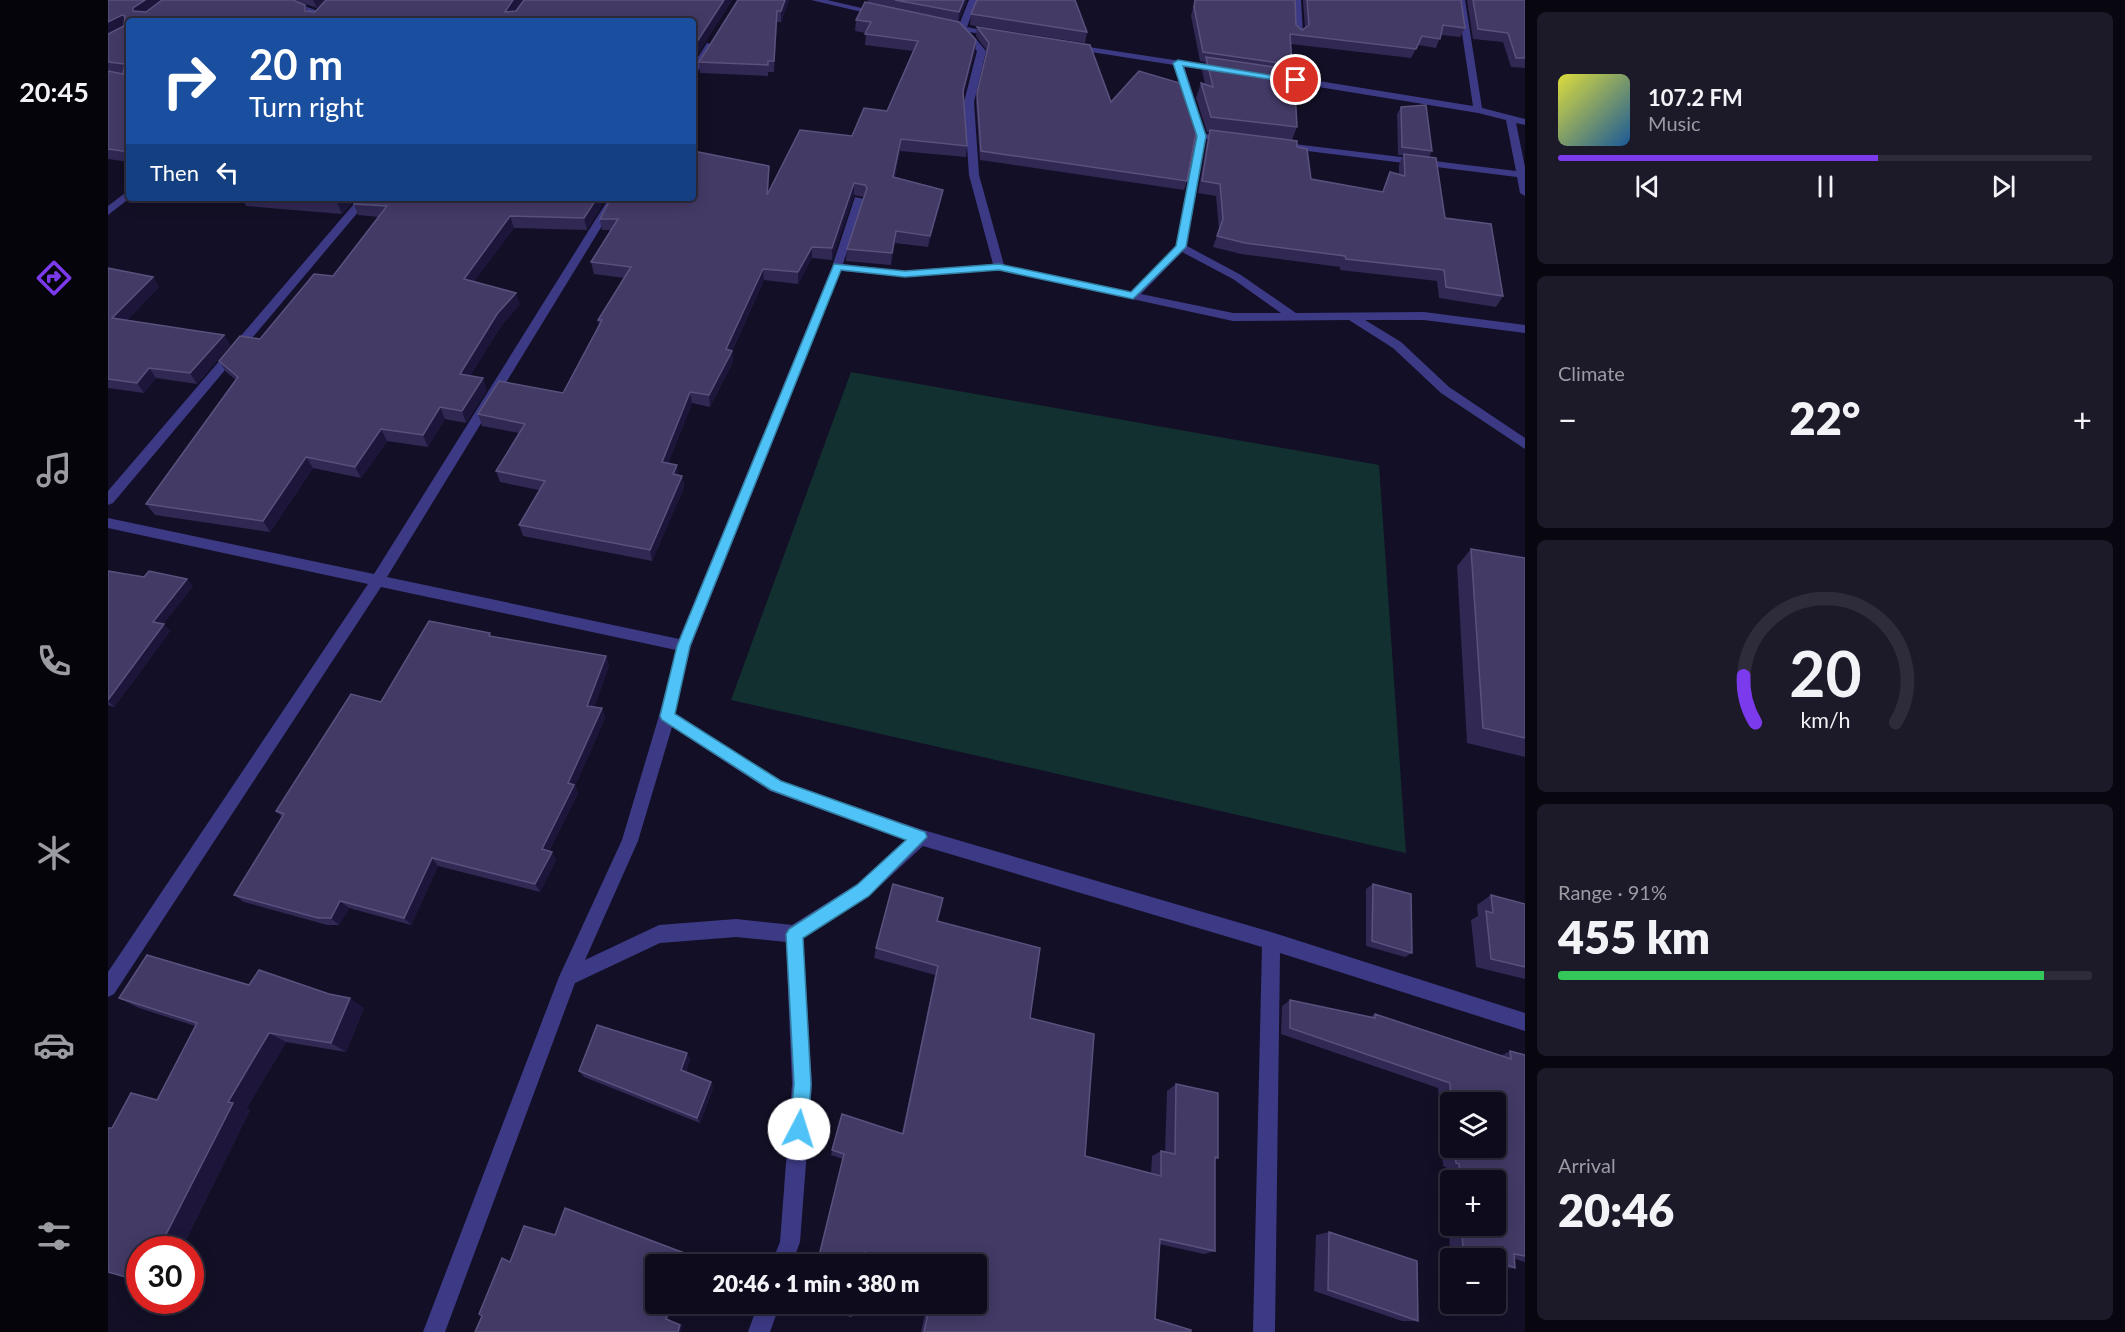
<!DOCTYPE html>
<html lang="en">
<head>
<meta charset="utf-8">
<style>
  body { margin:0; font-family:Lato,sans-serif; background:#1c1929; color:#f1f3f6; height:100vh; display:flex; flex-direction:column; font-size:22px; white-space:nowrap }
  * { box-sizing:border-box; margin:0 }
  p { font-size:20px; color:#9b9ba3 }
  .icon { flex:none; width:33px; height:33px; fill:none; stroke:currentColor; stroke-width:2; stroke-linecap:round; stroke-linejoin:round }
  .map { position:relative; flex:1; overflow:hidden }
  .sheet { display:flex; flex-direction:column; gap:12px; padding:12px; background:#08060f; width:600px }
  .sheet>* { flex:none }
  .hud { position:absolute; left:18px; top:18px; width:570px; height:183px; border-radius:6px; box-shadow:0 3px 15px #0003,0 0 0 2px #2e2b3b; background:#1a4fa0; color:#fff; overflow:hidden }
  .tools { position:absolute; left:1332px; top:1092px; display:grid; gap:12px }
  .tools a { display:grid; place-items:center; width:66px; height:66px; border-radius:6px; background:#0e0b1c; box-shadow:0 3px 15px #0003,0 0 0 2px #2e2b3b; font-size:30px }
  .speed { position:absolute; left:18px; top:1236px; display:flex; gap:12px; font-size:30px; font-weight:700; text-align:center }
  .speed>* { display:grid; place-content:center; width:78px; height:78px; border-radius:50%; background:#0e0b1c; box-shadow:0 3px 15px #0003,0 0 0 2px #2e2b3b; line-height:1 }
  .speed .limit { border:9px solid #d22; background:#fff; color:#111 }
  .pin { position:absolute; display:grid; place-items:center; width:51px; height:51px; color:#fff; margin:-26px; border:3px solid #fff; border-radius:50%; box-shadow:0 2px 6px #0007 }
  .me { position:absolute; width:66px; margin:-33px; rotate:5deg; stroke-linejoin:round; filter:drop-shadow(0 0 4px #0008) }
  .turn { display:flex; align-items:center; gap:21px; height:126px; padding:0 24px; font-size:27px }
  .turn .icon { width:78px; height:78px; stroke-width:2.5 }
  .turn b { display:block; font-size:42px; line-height:51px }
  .then { display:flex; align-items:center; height:57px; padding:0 24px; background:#0003; gap:12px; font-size:22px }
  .big { font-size:45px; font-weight:800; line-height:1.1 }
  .sheet .widget { flex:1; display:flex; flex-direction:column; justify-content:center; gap:9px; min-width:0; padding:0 21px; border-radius:9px; background:#1c1929 }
  .sheet .dial { align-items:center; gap:0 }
  .dial svg { height:156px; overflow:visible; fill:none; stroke:#2e2b3b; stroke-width:7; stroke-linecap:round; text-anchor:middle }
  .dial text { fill:#f1f3f6; stroke:none }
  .song { display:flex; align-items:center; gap:18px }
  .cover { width:72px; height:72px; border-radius:9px; background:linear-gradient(135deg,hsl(60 70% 55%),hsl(210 70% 35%)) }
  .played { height:6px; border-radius:3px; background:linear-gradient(90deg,#7c3aed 60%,#2e2b3b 60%) }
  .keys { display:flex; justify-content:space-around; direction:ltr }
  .heat { display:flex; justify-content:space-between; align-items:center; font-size:33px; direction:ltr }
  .charge { height:9px; border-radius:4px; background:linear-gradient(90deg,#34c759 91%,#2e2b3b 0) }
  .trip { position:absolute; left:537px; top:1254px; width:342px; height:60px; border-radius:6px; background:#0e0b1c; box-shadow:0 3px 15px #0003,0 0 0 2px #2e2b3b; font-weight:800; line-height:60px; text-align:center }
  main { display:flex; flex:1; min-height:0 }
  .tabs { display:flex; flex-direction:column; width:108px; justify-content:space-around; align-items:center; background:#06040b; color:#9b9ba3 }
  .tabs .icon { width:42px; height:42px }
  .tabs .selected { color:#7c3aed }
  .tabs b { font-size:27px; color:#f1f3f6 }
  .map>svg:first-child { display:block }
  .green { fill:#12302f }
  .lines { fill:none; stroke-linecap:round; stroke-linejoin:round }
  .minor { fill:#3d3a85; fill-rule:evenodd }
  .wall { fill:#312854; fill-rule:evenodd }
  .shaded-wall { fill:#1d163a }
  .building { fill:#433a66; stroke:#5a527e; stroke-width:1.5 }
  .route { fill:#4fc3f7; stroke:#337fa1; stroke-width:1.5 }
</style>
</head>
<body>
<main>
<nav class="tabs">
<b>20:45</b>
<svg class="icon selected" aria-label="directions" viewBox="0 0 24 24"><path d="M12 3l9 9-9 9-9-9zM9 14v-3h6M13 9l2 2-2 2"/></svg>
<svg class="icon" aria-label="music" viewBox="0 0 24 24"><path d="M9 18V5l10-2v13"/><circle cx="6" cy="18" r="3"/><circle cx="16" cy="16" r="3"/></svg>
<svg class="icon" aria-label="phone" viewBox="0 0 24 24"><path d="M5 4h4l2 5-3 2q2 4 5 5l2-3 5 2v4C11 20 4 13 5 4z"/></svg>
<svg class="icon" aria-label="climate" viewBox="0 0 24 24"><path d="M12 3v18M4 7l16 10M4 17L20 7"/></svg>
<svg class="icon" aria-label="car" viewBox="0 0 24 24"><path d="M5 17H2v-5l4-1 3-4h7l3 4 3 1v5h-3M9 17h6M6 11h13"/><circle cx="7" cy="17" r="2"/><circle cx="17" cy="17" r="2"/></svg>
<svg class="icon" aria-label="filters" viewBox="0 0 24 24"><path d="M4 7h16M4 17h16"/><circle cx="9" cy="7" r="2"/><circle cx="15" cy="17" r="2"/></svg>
</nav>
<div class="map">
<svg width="1417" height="1332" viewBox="0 0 1417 1332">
  <rect width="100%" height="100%" fill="#130f26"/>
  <polygon class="green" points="743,372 1271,465 1298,853 623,700"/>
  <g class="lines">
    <g class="minor">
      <polygon points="168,0 180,0 210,11 213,15 211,21 203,21 204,15"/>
      <polygon points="703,0 719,0 775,13 771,16"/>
      <path d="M861,0h8l-10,27 32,7 -4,3 -25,-5 16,19 -12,51 5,73 25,90 127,27 45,-46 20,-110 -22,-71 -102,-16 -3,-1v-4l157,24v4l-3,1 -39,-7 21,68 22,2 5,3 -5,3 -22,-3 -18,107 54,29 55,38 128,-1 101,13v8l-101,-13h-59l36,22 48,45 76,51v11l-84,-56 -48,-45 -44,-28 -116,1 -234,-51 -94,7 -64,-6 -150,375 -16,67 106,68 139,48 351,103 254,81v18l-245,-78 -5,379h-22l9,-385 -339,-101 -54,50 -66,42 9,146 -12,158 -8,22h-21l9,-22 12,-158 -6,-142 -50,-5 -76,6 -85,40 -130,349h-22l136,-355 63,-137 37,-124 17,-66 -295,-63 -267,407 -6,3v-25l260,-388 -260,-56v-10l266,56 235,-376h10l-232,379 292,62 153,-372 23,-70 9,2 -21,65 62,7 88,-7 -24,-89 -5,-73 13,-51 -18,-20 -16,-5 4,-3 12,2zM1074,252l51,27 48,34h-48l-92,-19zM564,727l98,64 135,49 -48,44 -65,41 -56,-6 -77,6 -74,35 53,-119z"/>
      <polygon points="1185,0 1193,0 1195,34 1191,37 1187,34"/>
      <polygon points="1349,0 1357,0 1374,108 1417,119 1417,125 1408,123 1417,167 1417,196 1412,193 1409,177 1175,148 1173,146 1178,143 1408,171 1398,120 1370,113 1168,80 1163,77 1168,74 1365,106"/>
      <polygon points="599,43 606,45 588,74 585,75 585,65"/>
      <polygon points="21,190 22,198 0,215 0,206"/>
      <polygon points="251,198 262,198 5,503 0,505 0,491"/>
      <polygon points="650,1304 672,1304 662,1332 640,1332"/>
    </g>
  </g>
  <g class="wall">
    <polygon points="0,0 197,5 200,12 207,12 215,3 209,8 186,0 415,0 407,11 416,0 624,0 585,61 21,21 21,162 0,159"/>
    <polygon points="630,0 681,0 673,22 669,22 666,72 660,72 660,76 592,73 591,62"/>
    <polygon points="760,0 859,0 850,22 867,52 855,96 859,146 858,157 792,151 787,177 835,190 833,201 820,247 787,243 783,265 738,261 739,249 756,197 746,195 724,260 704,258 690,284 656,280 624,351 625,362 602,407 584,403 560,463 571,475 574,476 576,487 544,561 415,536 411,525 431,490 392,482 388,471 411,433 374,426 370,414 455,393 491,325 490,320 517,278 486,274 483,262 503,230 494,230 492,219 661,178 660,193 779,111 805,51 757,45 758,33 747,31 748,20 760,3"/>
    <polygon points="1087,0 1187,0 1188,25 1194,30 1197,28 1195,0 1353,0 1357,28 1352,37 1333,35 1328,48 1310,45 1303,58 1183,44 1184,65 1182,70 1189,127 1184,140 1189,147 1203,179 1274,192 1282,172 1291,174 1291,165 1295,155 1290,155 1289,114 1293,107 1324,151 1321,157 1337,218 1395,296 1388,307 1331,298 1329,281 1232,270 1232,267 1133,254 1105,247 1111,230 1108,196 1090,193 1099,141 1102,132 1099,132 1088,98 1093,83 1097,84 1094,71 1097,62 1092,61 1083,16"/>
    <polygon points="1359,0 1417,0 1417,68 1403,67 1395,42 1365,39"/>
    <polygon points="863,14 979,32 977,43 862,25"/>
    <polygon points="869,27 1003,102 1079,181 1076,190 872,160 868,102 869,93 879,51 868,36"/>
    <polygon points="134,198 248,198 234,214 138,206"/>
    <polygon points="250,198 498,198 479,230 406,228 366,281 412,304 393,326 362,376 379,390 358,423 337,419 320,447 279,441 253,478 205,468 162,532 47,515 38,504 128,380 118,372 111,361 152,339 225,276 270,217 250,215 246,204"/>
    <polygon points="0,268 45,277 51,287 19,320 116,335 122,345 89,384 48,378 36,393 0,388"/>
    <polygon points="1363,549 1417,558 1417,757 1359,743 1349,566"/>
    <polygon points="0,571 85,586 55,624 62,631 6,707 0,705"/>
    <polygon points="382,633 383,636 498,656 501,666 486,707 494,708 497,718 467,786 470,793 441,851 448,860 432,892 330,866 303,925 241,908 231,925 219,925 136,902 126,895 174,817 168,811 273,702"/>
    <polygon points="1265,884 1304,953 1297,957 1258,946 1258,889"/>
    <polygon points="1383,895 1417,904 1417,979 1368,967 1363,920 1370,916 1369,905"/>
    <polygon points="829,921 922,1018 977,1156 1043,1174 1044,1156 1053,1151 1057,1152 1059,1091 1068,1084 1110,1158 1107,1160 1107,1251 1096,1254 1051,1244 1047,1319 1083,1332 813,1332 819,1304 868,1304 868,1264 785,1264 756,1255 735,1159 723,1155 724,1150 794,1133 827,975 766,958 768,948"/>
    <polygon points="141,985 256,1008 238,1052 178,1042 138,1109 142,1110 73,1250 32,1250 4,1128 49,1100 87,1026 31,1008 11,998"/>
    <path d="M1182,1000l80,17 5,-3 125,42 10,-5 15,4v207l-10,-3v9l-14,1 -5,-1v-10h-28l-18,-5 -4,-86 -3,-1 -5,-78 -157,-54 1,-28zM1342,1102h46v46h-46zM1342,1180h46v46h-46z"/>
    <polygon points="582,1059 578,1072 603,1082 605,1088 592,1123 476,1077 471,1071"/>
    <polygon points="1221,1232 1310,1321 1294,1321 1206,1291 1208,1235"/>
    <polygon points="701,1304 745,1304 742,1317"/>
  </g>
  <g class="shaded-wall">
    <polygon points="37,0 57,0 30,21 25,11 25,8"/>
    <polygon points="205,0 219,0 209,8"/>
    <polygon points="405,0 415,0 401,21 397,12"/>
    <polygon points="616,0 624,0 585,61 585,48"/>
    <polygon points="677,0 681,0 673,22 673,11"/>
    <polygon points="856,0 859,0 850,23 851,12"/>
    <polygon points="669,11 669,22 666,72 666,61"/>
    <polygon points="14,15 20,26 0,36 0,22"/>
    <polygon points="868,40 867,52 854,102 855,91"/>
    <polygon points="793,139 792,151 785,188 785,177"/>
    <polygon points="746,183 746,195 724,260 724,248"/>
    <polygon points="835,190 833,201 820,247 822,236"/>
    <polygon points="233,198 248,198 234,214 229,202"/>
    <polygon points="489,198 498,198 479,230 476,218"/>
    <polygon points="402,216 406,228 360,290 356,279"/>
    <polygon points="788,231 787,243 783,265 784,253"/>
    <polygon points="704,247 704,258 690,284 690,272"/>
    <polygon points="655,269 656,280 619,361 618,349"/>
    <polygon points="45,277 51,287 11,328 4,318"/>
    <polygon points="408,293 412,304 393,326 356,386 352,374 389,314"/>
    <polygon points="116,335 122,345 89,384 82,373"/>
    <polygon points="624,351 625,362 602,407 601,395"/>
    <polygon points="41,368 48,378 36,393 29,383"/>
    <polygon points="375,378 379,390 358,423 354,411"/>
    <polygon points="582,392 584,403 556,473 554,462"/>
    <polygon points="332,407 337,419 320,447 315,435"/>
    <polygon points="273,429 279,441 253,478 247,467"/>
    <polygon points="198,457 205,468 162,532 155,521"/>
    <polygon points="569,465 571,476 565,474"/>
    <polygon points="574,476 576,487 544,561 542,550"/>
    <polygon points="79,579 85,586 51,629 45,622"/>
    <polygon points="56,624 62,631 6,707 0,701 0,700"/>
    <polygon points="498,656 501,666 483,715 479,706"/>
    <polygon points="494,708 497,718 467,786 470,793 438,857 434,849 460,783"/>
    <polygon points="444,852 448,860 432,892 427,884"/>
    <polygon points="324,858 330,866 303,925 296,918"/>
    <polygon points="232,901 241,908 231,925 223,918"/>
    <polygon points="242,998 256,1008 238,1052 223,1043"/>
    <polygon points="161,1033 178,1042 138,1109 142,1110 73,1250 50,1250 120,1102"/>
    <polygon points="579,1053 582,1059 576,1077 573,1070"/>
    <polygon points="603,1082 605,1088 592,1123 589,1118"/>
    <polygon points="579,1254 582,1255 579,1264 576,1264"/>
    <polygon points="563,1304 566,1304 561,1319 575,1325 573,1332 570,1332 558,1319"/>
  </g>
  <g class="building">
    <polygon points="0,0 37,0 25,8 25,11 38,12 54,0 185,0 197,5 197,11 207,12 218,0 405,0 397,12 408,11 416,0 616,0 585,48 585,21 21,21 21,152 0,149 0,71 15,74 17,64 0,62 0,34 16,26 17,16 14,15 0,22"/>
    <polygon points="630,0 677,0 673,11 669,11 666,61 660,61 660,65 591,62"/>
    <polygon points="787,0 856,0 851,12"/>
    <polygon points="869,0 967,0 979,32 863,14"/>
    <polygon points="1087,0 1187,0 1188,25 1194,30 1201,25 1199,0 1353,0 1357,28 1335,25 1332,39 1314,36 1308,49 1182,34 1184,65 1095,52 1086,7"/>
    <polygon points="1365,0 1417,0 1417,58 1408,58 1400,33 1370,29"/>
    <polygon points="757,2 851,22 868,40 855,91 859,146 793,139 785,177 835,190 822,236 788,231 784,253 739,249 759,188 757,185 746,183 724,248 704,247 690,272 655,269 618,349 624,351 601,395 582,392 554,462 569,465 565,474 574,476 542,550 411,525 437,481 388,471 417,424 370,414 391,381 455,393 494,320 490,320 523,267 483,262 510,219 492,219 503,198 585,198 585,151 661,166 659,195 692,130 744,136 756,108 779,111 810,41 757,34 763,22 748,20"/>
    <polygon points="869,27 982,45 1003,102 1031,71 1075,84 1089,127 1079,181 873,151 869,93 881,43"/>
    <polygon points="1098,57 1186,70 1189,127 1103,117 1093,83 1105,87"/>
    <polygon points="1318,105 1324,151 1294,147 1293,107"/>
    <polygon points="1102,130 1189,141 1189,147 1199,149 1203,179 1275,192 1282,172 1297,176 1296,154 1328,158 1337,218 1383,224 1395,296 1338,287 1336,270 1238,259 1237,256 1137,243 1109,236 1115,219 1112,184 1094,181"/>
    <polygon points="173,198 233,198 229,202"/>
    <polygon points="250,198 489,198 476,218 402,216 356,279 408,293 389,314 352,374 375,378 354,411 332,407 315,435 273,429 247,467 198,457 155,521 38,504 130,377 111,361 132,336 152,339 206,274 225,276 279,206 246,204"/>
    <polygon points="0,268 45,277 4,318 116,335 82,373 41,368 29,383 0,379"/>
    <polygon points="1363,549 1417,558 1417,738 1375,728"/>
    <polygon points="0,571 36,577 41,571 79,579 45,622 56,624 0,700"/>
    <polygon points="321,621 382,633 381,636 498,656 479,706 494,708 460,783 466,785 434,849 444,852 427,884 324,858 296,918 232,901 223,918 210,918 126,895 176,814 168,811 243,694 273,702"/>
    <polygon points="785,884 835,898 829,921 932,948 922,1018 986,1034 977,1156 1053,1176 1053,1151 1067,1154 1068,1084 1110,1093 1110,1158 1107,1157 1107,1251 1052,1239 1047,1319 1083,1330 1083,1332 816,1332 822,1304 868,1304 868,1264 794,1264 757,1252 754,1264 709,1264 736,1154 724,1150 734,1114 795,1134 830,966 768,948"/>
    <polygon points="1265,884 1303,894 1304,953 1264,941"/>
    <polygon points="1383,895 1417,904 1417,967 1383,959 1378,911 1385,913"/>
    <polygon points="39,955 141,985 151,970 221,994 242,998 223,1043 161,1033 120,1102 125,1103 50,1250 32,1250 32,1281 0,1272 0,1128 4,1128 23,1093 49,1100 89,1023 11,998"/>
    <polygon points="1182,1000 1267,1018 1267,1014 1403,1059 1402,1051 1417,1055 1417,1256 1406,1254 1407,1268 1388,1261 1388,1258 1379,1258 1355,1251 1354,1226 1388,1226 1388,1180 1352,1180 1351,1164 1348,1163 1346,1148 1388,1148 1388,1102 1343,1102 1342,1083 1182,1028"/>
    <polygon points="489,1025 579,1053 573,1070 603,1082 589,1118 471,1071"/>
    <polygon points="457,1208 579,1254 576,1264 548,1264 548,1304 563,1304 558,1319 572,1325 570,1332 367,1332 374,1316 371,1314 394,1258 402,1262 416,1226 447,1235"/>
    <polygon points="1221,1232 1309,1261 1310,1321 1220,1290"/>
    <polygon points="705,1304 745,1304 743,1316"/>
  </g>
  <polygon class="route" points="1070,60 1192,80 1188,83 1075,66 1098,136 1078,247 1025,299 891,270 797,277 733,270 582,646 567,714 673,781 817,832 819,837 761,896 695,938 703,1084 700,1129 697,1135 691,1138 685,1135 682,1129 686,1084 678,934 681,929 749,885 798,840 663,790 554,720 552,716 569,646 726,264 797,271 891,264 1023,292 1068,246 1089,136 1065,63"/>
</svg>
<div class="tools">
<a><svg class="icon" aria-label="layers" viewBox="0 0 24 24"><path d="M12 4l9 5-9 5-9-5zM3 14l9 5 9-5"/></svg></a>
<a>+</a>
<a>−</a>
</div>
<div class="speed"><div class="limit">30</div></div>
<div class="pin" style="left:1188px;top:80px;background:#d93025"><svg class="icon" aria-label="arrive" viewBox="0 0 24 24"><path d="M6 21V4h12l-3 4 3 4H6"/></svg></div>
<svg class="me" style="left:691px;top:1129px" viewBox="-20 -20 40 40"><circle r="19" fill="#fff"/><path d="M0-13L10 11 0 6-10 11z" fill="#4fc3f7"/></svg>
<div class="trip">20:46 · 1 min · 380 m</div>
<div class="hud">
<div class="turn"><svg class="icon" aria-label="right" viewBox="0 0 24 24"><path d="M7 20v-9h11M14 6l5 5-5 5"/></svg><div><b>20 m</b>Turn right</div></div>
<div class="then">Then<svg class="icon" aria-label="left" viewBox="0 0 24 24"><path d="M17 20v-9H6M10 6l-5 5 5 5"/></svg></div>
</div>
</div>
<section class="sheet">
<div class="widget">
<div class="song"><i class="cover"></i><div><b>107.2 FM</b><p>Music</p></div></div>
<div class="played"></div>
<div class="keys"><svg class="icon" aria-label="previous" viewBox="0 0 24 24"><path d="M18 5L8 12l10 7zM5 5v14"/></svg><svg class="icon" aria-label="pause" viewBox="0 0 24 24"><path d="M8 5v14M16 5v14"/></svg><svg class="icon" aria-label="next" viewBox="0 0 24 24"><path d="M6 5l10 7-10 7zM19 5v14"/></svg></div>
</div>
<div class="widget"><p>Climate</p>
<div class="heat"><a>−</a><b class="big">22°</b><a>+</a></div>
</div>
<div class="widget dial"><svg viewBox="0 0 100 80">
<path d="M14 69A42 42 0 1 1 86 69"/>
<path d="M14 69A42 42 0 0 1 8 45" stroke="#7c3aed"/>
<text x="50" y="56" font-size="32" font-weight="700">20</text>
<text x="50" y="72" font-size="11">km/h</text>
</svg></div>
<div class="widget"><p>Range · 91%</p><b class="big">455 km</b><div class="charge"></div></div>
<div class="widget"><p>Arrival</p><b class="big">20:46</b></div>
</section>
</main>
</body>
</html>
